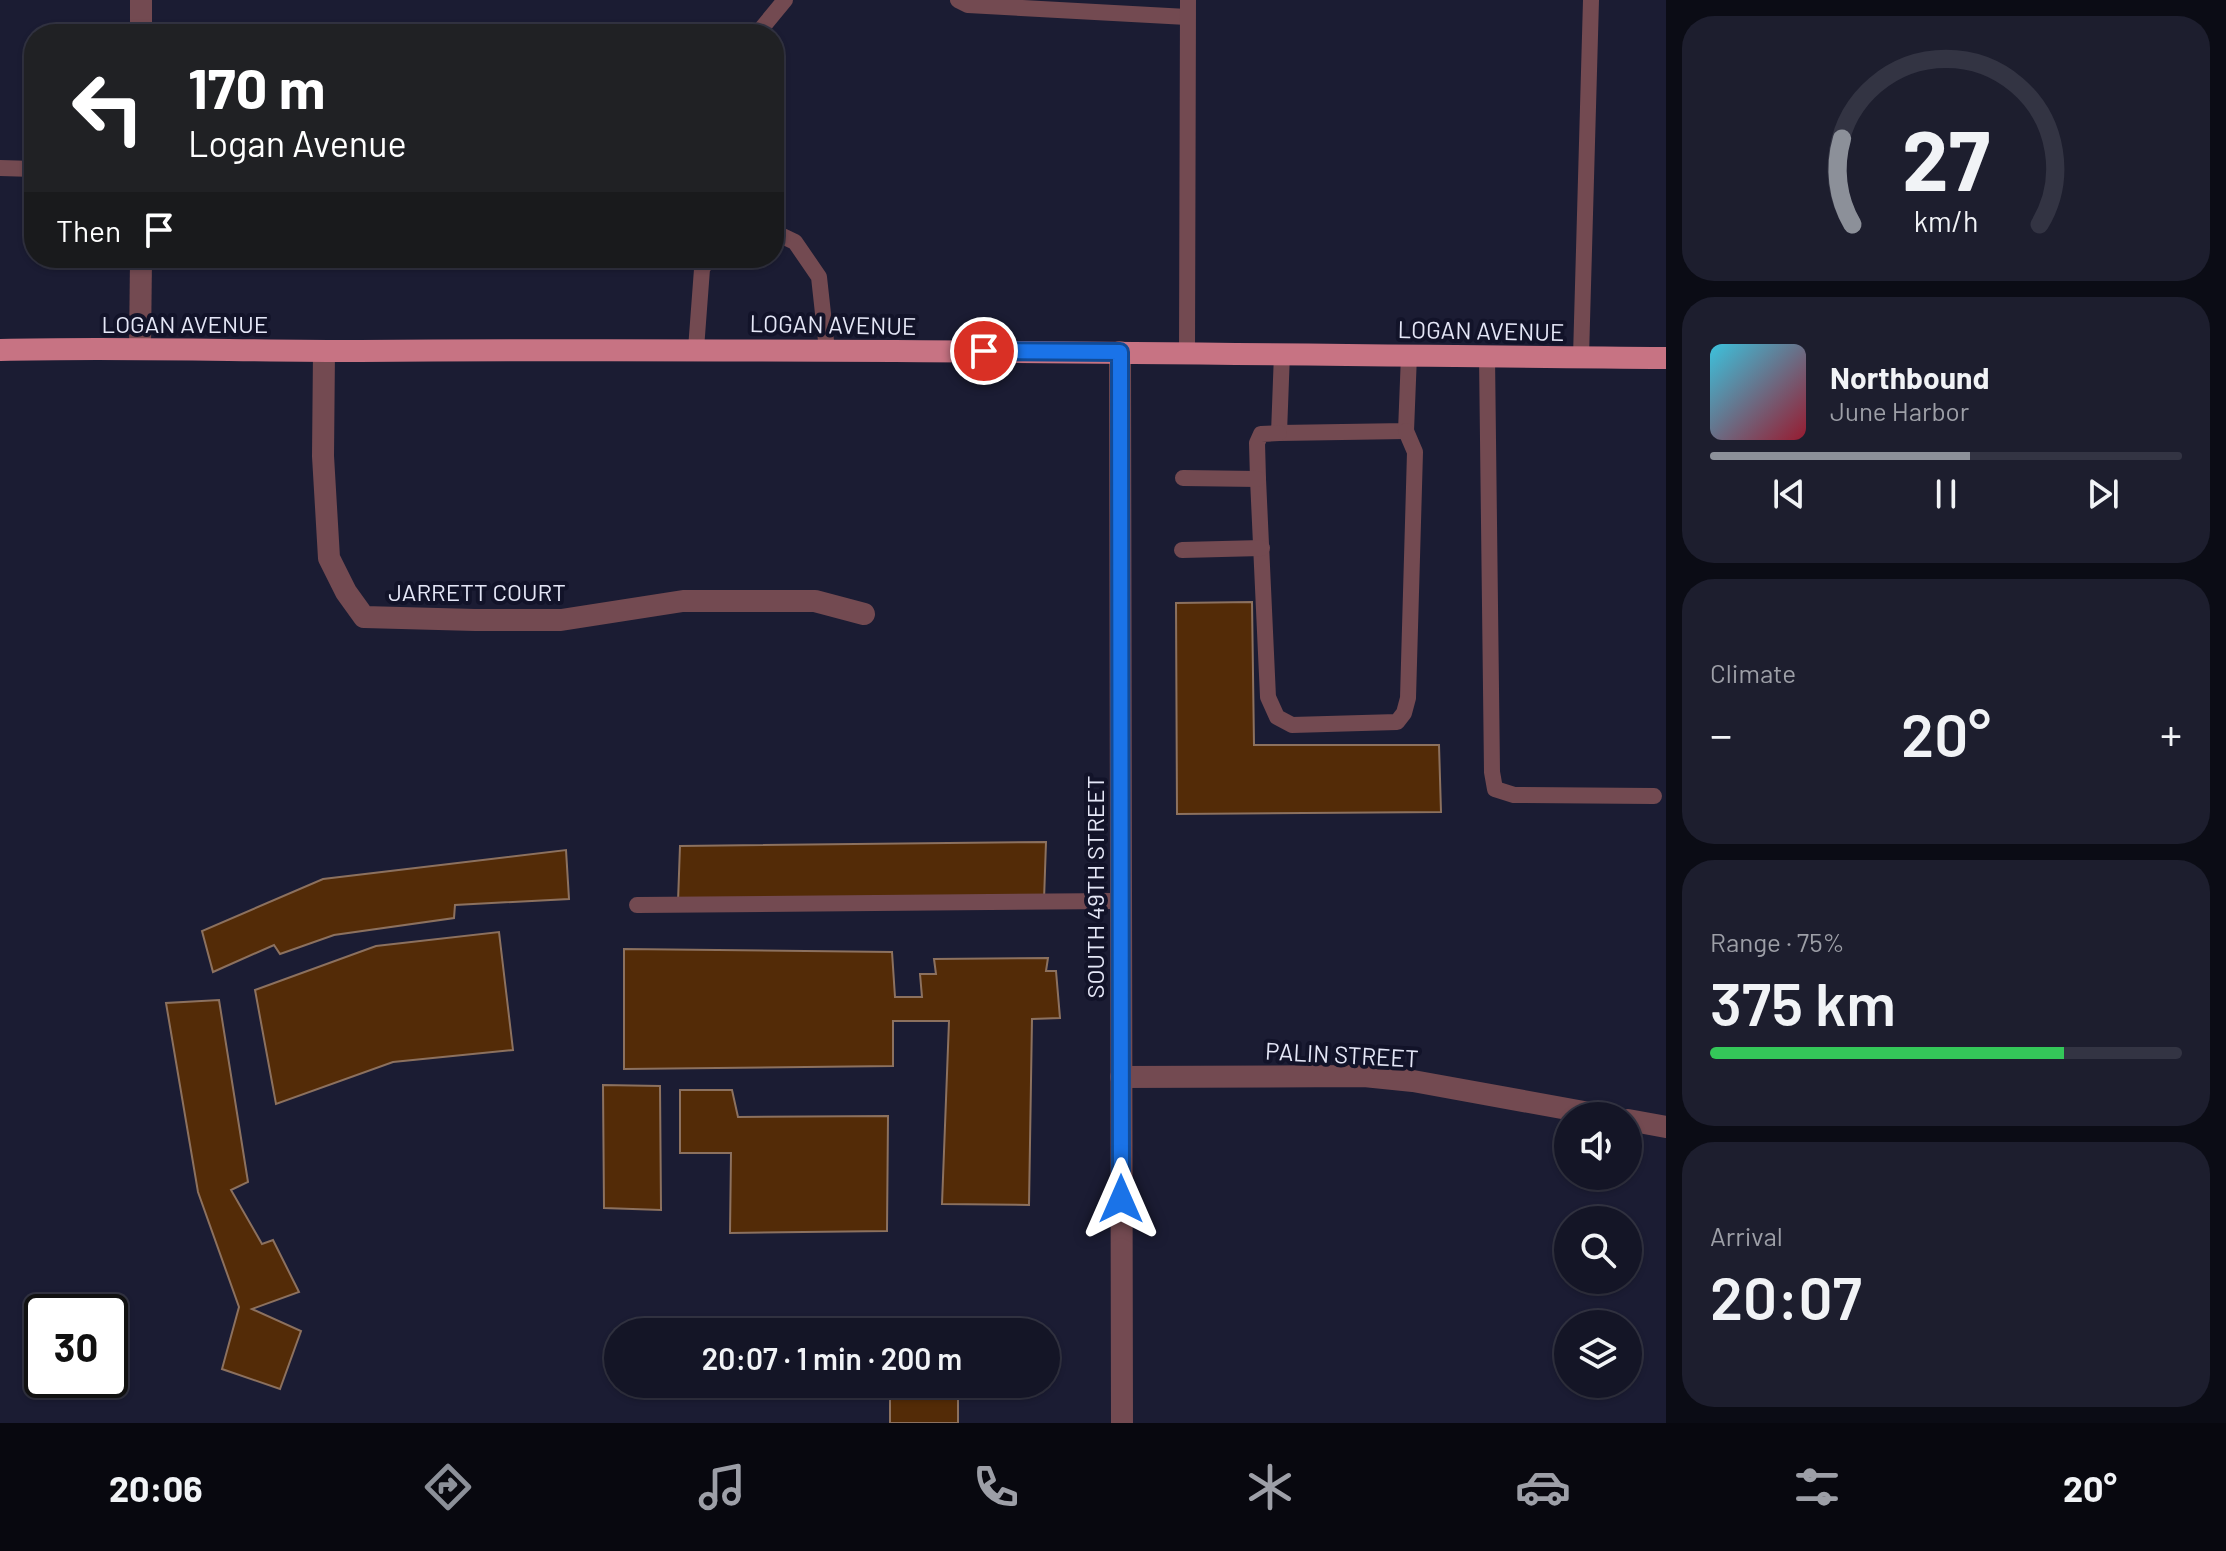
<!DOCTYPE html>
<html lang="en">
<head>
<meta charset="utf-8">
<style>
  body { margin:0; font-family:Barlow,sans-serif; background:#1d1e2e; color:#f1f3f6; height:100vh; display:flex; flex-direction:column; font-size:30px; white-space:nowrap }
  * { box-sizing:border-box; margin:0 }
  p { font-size:26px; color:#9d9fa7 }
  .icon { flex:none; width:44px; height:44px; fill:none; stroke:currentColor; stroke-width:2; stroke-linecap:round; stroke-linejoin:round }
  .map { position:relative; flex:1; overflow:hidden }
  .panel { display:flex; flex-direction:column; gap:16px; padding:16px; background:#0b0c15; width:560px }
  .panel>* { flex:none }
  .guide { position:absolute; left:24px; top:24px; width:760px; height:244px; border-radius:32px; box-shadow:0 2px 6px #0004,0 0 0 2px #333443; background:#202124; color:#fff; overflow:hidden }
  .fabs { position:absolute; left:1554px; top:1102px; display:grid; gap:16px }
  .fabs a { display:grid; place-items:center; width:88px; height:88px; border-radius:50%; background:#141526; box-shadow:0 2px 6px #0004,0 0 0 2px #333443; font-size:40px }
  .speed { position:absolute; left:24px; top:1294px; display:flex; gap:16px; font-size:40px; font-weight:700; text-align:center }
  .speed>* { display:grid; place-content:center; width:104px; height:104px; border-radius:50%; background:#141526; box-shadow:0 2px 6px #0004,0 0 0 2px #333443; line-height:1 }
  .speed .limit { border:4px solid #111; border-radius:12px; background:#fff; color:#111 }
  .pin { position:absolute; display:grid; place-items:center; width:68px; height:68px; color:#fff; margin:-34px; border:4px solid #fff; border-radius:50%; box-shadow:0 2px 8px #0007 }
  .me { position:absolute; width:88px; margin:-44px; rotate:0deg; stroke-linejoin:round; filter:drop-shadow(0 0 6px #0008) }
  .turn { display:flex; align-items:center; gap:28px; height:168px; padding:0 32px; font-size:36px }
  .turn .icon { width:104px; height:104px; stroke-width:2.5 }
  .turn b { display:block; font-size:56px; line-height:68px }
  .then { display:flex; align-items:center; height:76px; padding:0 32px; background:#0003; gap:16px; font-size:30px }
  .big { font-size:60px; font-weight:600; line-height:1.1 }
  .panel .card { flex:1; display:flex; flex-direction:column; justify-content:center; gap:12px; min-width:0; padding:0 28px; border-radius:32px; background:#1d1e2e }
  .panel .dial { align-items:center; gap:0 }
  .dial svg { height:208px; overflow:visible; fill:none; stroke:#333443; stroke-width:7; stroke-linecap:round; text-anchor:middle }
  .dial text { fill:#f1f3f6; stroke:none }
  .song { display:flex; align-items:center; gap:24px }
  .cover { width:96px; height:96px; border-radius:12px; background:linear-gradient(135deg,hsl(190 70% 55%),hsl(350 70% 35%)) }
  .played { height:8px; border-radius:4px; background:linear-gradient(90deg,#8c9099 55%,#333443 55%) }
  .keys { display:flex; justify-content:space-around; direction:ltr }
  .heat { display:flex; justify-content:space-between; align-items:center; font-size:44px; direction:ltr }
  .charge { height:12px; border-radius:6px; background:linear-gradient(90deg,#34c759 75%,#333443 0) }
  .trip { position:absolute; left:604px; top:1318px; width:456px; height:80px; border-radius:40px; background:#141526; box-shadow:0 2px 6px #0004,0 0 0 2px #333443; font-weight:600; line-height:80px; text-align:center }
  .tab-bar { display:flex; height:128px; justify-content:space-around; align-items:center; background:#08080f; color:#9d9fa7 }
  .tab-bar .icon { width:56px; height:56px }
  .tab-bar .on { color:#8c9099 }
  .tab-bar b { font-size:36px; color:#f1f3f6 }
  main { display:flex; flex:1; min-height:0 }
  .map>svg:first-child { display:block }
  .building { fill:#532b07; stroke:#8c715f; stroke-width:2 }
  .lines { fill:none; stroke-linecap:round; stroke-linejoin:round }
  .service { stroke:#734a51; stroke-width:16 }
  .minor { stroke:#734a51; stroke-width:22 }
  .primary { stroke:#c77383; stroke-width:22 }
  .route-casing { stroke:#114b97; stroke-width:20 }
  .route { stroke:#1a73e8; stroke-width:14 }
  .labels { text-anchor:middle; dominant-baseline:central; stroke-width:8; stroke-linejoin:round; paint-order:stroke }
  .street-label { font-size:24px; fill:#e5e7f7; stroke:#121329 }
</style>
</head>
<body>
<main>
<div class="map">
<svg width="1666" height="1423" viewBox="0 0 1666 1423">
  <rect width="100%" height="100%" fill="#1b1c33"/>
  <g class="building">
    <polygon points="1252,602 1254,745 1439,745 1441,812 1177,814 1176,603"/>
    <polygon points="1046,842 1044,900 678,902 680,846"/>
    <polygon points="566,850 569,899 455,905 454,918 334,935 280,954 274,945 213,972 202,931 323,879"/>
    <polygon points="499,932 513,1050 393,1062 276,1104 255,990 376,946"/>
    <polygon points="624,949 892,952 895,997 922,997 920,974 936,974 934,959 1048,958 1046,971 1056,971 1060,1018 1032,1019 1029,1205 942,1204 949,1021 893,1021 893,1066 624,1069"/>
    <polygon points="219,1000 248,1182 231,1190 262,1244 273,1240 299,1292 252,1309 301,1331 280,1389 222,1369 239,1307 198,1192 166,1003"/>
    <polygon points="603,1085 660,1086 661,1210 604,1208"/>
    <polygon points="680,1090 732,1090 738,1117 888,1116 887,1231 730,1233 731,1153 680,1153"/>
    <polygon points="890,1384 950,1384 950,1389 958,1389 958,1423 890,1423"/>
  </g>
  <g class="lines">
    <g class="service">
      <polyline points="958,0 968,5 1187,17"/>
      <polyline points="757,34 785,0"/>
      <polyline points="0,168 34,169"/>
      <polyline points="774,232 795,242 819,277 827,350"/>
      <polyline points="696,349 702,269 709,258"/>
      <polyline points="1187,352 1188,0"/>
      <polyline points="1282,353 1279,433 1406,431 1409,355"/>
      <polyline points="1487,356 1492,772 1495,789 1514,795 1654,796"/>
      <polyline points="1581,357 1591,0"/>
      <polyline points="1279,433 1261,434 1257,443 1258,479 1268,697 1277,717 1292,725 1397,722 1404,713 1408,698 1415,452 1406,431"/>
      <polyline points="1183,478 1258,479"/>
      <polyline points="1182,550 1262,548"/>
      <polyline points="637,905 1119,901"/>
    </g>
    <g class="minor">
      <polyline points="141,0 141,34"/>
      <polyline points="140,348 141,258"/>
      <polyline points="324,351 323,456 329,558 346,592 364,617 475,620 561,620 683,601 815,601 864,614"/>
      <polyline points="1120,352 1122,1423"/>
      <polyline points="1121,1077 1364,1076 1413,1081 1606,1116"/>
      <polyline points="1628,1120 1666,1127"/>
    </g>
    <path class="primary" d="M0,350c120,-3 240,1 360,1 435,-3 871,3 1306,7"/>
  </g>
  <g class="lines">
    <g class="route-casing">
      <polyline id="route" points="984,351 1120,352 1121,1199"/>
    </g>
    <use href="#route" class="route"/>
  </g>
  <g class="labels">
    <g class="street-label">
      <text x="185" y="323">LOGAN AVENUE</text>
      <text transform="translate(833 324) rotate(1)">LOGAN AVENUE</text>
      <text transform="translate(1481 330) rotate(1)">LOGAN AVENUE</text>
      <text x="477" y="591">JARRETT COURT</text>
      <text transform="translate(1094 887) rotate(-90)">SOUTH 49TH STREET</text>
      <text transform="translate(1342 1054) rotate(3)">PALIN STREET</text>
    </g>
  </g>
</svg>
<div class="fabs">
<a><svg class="icon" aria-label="sound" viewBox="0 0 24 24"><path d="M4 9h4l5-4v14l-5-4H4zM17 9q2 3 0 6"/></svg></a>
<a><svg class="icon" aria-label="search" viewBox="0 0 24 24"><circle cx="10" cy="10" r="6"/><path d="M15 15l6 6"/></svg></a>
<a><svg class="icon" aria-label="layers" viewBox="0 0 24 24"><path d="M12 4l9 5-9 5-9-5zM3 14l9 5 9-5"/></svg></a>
</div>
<div class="speed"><div class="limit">30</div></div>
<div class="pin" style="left:984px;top:351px;background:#d93025"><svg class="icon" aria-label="arrive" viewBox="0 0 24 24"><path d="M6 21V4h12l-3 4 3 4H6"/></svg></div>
<svg class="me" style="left:1121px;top:1199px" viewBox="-20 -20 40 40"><path d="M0-17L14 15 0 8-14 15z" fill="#1a73e8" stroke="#fff" stroke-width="4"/></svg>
<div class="trip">20:07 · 1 min · 200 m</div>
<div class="guide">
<div class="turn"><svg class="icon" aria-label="left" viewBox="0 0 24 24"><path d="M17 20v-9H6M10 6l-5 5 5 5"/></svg><div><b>170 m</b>Logan Avenue</div></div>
<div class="then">Then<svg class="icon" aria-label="arrive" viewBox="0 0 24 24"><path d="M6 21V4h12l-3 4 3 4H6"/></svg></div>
</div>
</div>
<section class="panel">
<div class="card dial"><svg viewBox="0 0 100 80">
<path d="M14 69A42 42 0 1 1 86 69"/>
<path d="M14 69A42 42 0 0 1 10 36" stroke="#8c9099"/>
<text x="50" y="56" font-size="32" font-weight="700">27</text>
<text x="50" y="72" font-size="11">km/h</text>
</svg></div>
<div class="card">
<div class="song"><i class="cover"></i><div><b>Northbound</b><p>June Harbor</p></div></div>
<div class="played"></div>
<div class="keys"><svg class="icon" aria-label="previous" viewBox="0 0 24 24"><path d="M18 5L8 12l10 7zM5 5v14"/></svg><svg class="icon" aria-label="pause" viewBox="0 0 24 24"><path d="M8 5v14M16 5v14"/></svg><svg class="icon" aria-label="next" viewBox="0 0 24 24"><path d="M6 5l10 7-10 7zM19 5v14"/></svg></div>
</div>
<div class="card"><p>Climate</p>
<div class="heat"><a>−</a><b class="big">20°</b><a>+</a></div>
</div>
<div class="card"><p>Range · 75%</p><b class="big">375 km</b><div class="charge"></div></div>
<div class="card"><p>Arrival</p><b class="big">20:07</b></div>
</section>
</main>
<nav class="tab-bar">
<b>20:06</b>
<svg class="icon on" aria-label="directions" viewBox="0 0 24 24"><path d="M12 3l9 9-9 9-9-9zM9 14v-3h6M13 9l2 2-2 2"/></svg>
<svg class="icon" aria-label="music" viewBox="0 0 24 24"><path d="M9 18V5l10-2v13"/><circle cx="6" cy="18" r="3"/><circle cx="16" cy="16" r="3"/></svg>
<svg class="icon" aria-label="phone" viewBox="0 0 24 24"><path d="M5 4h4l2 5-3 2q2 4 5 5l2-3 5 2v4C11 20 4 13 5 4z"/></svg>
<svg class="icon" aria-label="climate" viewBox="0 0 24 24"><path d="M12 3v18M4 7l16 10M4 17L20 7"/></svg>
<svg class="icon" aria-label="car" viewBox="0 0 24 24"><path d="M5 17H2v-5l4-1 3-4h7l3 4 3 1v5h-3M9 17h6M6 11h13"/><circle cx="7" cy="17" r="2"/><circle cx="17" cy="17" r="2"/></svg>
<svg class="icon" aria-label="filters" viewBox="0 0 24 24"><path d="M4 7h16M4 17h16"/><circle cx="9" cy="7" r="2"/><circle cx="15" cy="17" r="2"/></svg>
<b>20°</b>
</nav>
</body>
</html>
